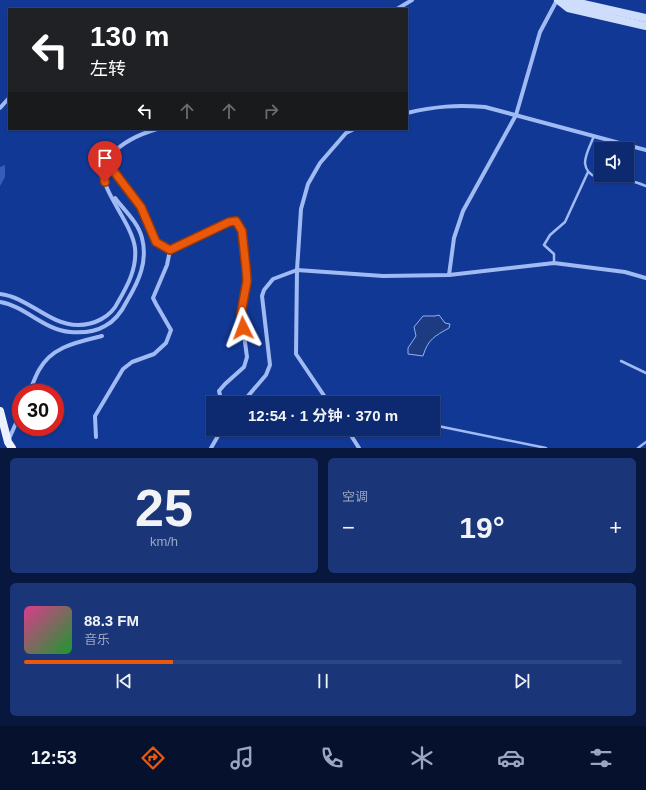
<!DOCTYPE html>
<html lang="zh">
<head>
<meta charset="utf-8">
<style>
  body { margin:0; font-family:Helvetica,"Noto Sans SC",sans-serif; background:#1b3678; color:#f1f3f6; height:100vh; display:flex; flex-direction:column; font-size:15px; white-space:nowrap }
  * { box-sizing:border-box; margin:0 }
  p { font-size:13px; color:#9aa7c3 }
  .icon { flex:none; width:22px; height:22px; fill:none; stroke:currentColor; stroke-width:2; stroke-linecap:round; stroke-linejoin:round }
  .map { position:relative; height:448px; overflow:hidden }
  .details { display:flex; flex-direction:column; gap:10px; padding:10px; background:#07173e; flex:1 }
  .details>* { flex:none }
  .guide { position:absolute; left:8px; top:8px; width:400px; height:122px; border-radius:0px; box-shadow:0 1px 3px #0004,0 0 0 1px #2d4683; background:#202124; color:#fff; overflow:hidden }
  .fabs { position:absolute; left:594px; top:142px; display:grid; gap:8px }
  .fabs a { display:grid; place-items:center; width:40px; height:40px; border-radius:0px; background:#0d2a70; box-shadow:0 1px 3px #0004,0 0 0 1px #2d4683; font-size:20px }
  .speed { position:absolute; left:12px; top:384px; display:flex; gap:8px; font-size:20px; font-weight:700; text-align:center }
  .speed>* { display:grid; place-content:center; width:52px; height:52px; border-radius:50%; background:#0d2a70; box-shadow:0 1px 3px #0004,0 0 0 1px #2d4683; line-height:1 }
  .speed .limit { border:6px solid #d22; background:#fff; color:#111 }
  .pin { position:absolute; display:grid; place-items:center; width:34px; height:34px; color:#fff; margin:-41px -17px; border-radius:50% 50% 50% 0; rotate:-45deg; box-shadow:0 0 4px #0007 }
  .pin .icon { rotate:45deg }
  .me { position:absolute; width:44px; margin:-22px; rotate:357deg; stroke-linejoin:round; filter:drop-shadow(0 0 3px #0008) }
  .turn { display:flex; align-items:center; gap:14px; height:84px; padding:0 16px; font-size:18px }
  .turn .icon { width:52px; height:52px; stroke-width:2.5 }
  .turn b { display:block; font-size:28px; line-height:34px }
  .lanes { display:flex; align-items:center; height:38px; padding:0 16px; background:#0003; justify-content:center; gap:20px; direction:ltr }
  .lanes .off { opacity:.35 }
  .big { font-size:30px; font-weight:700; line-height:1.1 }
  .details .widget { flex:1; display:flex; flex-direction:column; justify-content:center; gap:6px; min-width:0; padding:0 14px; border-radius:6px; background:#1b3678 }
  .details .dial { align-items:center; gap:0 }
  .dial b { font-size:52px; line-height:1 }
  .song { display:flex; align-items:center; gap:12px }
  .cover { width:48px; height:48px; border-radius:6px; background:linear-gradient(135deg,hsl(330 70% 55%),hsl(130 70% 35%)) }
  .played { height:4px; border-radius:2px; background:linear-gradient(90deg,#ea580c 25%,#2d4683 25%) }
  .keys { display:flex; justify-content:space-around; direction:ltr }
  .heat { display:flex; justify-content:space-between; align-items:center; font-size:22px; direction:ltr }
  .details .tiles { flex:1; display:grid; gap:10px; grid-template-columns:1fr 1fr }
  .widget:last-child { grid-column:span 2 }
  .trip { position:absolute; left:206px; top:396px; width:234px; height:40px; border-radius:0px; background:#0d2a70; box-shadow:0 1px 3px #0004,0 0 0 1px #2d4683; font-weight:700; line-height:40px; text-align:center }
  .menu { display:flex; height:64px; justify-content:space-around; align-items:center; background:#05112d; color:#9aa7c3 }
  .menu .icon { width:28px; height:28px }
  .menu .active { color:#ea580c }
  .menu b { font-size:18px; color:#f1f3f6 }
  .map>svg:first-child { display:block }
  .water { fill:#1d3b81; stroke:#91b2f7 }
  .building { fill:#345ebc }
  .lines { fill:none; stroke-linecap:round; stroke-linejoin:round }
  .lane { stroke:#a0baf3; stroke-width:2.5 }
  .street { stroke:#a0baf3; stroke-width:4 }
  .secondary { stroke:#cfddfd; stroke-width:8 }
  .primary { stroke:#ecf1ff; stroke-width:8 }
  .route-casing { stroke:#983908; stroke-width:10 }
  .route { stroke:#ea580c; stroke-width:7 }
</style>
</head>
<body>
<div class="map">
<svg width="646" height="448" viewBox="0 0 646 448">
  <rect width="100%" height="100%" fill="#113895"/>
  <path class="water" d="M439,315l6,8 5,1 -1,4c-14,8 -21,11 -26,28l-15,-2v-6l8,-12 -2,-9 9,-11h12z"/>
  <polygon class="building" points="5,165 5,177 0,186 0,167"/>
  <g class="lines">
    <g class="lane">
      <path d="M594,136c-3,8 -9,18 -9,27 2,21 32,16 46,18 5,1 10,3 15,5"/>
      <polyline points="554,263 554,254 544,245 550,235 565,222 588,172"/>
      <polyline points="621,361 646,373"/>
      <polyline points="433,425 546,448"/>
      <polyline points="638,448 646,442"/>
    </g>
    <g class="street">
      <polyline points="397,9 412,0"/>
      <polyline points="0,108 9,98"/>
      <path d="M407,113c29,-7 49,-8 78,-6l161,43"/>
      <polyline points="106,161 141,207 156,242 170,250"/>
      <polyline points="170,250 229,222 236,221 243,231 246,268 247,281 241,313 247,357 244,367 225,384 219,391 222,403"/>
      <polyline points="449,275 454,238 463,211 516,115 540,32 557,0"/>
      <path d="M0,294c28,3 49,31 78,31 16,0 33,-8 40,-23 10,-17 19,-34 17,-54 -3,-25 -34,-57 -32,-78 1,-7 5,-11 9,-16 12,-13 28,-20 45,-25"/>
      <path d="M0,302c25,4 44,28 70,30 12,1 25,0 35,-6 10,-5 17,-15 22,-25 12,-20 21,-40 15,-63 -4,-16 -18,-28 -27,-40"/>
      <path d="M29,393c3,-7 6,-16 10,-23 13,-24 39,-28 63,-34"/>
      <polyline points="242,403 266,375 270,365 262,296 264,290 273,279 297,270 383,276 449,275 554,263 625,272 646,278"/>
      <polyline points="329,403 296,354 297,270 301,209 308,184 320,163 346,133 354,129"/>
      <polyline points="347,429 359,448"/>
      <polyline points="96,437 95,416 123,369 132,362 154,354 166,343 171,330 156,304 153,298 167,265 170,250"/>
      <polyline points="8,441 21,412"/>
      <polyline points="211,448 222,429"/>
    </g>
    <g class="secondary">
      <polyline points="558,0 568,8 646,26"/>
      <polyline points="566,0 646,18"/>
    </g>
    <polyline class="primary" points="0,411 8,442 12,448"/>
  </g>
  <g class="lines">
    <g class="route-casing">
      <path id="route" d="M105,182c-2,-8 -2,-13 1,-21l35,46 15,35 14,8 59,-28 7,-1 6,10 4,37 1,13 -6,32 2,15"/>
    </g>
    <use href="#route" class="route"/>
  </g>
</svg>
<div class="fabs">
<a><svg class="icon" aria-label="sound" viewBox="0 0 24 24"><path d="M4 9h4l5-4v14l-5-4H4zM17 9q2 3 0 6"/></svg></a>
</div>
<div class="speed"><div class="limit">30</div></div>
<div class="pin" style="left:105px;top:182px;background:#d93025"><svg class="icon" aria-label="arrive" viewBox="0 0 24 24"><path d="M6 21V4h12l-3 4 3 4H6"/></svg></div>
<svg class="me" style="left:243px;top:328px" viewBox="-20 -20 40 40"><path d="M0-17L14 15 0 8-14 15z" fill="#ea580c" stroke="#fff" stroke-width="4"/></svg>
<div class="trip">12:54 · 1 分钟 · 370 m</div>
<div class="guide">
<div class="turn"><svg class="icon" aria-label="left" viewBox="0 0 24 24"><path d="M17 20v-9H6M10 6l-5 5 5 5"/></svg><div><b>130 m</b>左转</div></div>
<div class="lanes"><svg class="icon" aria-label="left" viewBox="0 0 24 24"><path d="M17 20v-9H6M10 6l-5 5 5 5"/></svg><svg class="icon off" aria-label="ahead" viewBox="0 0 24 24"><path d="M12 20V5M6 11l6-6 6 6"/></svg><svg class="icon off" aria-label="ahead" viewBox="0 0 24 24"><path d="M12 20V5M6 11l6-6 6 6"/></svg><svg class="icon off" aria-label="right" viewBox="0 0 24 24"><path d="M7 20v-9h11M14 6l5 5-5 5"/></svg></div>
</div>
</div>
<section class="details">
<div class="tiles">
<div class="widget dial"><b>25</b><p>km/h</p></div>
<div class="widget"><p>空调</p>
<div class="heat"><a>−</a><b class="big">19°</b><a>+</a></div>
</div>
<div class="widget">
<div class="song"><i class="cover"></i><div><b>88.3 FM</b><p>音乐</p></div></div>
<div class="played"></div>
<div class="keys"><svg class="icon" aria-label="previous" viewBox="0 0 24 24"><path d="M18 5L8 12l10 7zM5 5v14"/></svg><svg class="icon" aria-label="pause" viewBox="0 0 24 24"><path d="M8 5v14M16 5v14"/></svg><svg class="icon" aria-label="next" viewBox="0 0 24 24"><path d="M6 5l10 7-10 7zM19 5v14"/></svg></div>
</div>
</div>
</section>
<nav class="menu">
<b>12:53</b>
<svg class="icon active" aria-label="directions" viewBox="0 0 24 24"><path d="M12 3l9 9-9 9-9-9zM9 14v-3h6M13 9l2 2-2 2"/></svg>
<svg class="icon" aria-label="music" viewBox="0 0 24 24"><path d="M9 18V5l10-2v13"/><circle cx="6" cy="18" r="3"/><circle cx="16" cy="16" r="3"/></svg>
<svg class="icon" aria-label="phone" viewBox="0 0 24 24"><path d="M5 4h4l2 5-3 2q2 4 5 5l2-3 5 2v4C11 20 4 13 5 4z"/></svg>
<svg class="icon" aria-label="climate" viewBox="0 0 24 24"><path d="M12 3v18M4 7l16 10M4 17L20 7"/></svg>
<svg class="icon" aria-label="car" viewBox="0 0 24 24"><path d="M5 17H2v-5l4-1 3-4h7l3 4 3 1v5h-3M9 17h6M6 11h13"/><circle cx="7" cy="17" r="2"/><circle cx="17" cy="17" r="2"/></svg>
<svg class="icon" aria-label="filters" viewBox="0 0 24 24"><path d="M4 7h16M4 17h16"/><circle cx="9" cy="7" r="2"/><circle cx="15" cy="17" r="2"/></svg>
</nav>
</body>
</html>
